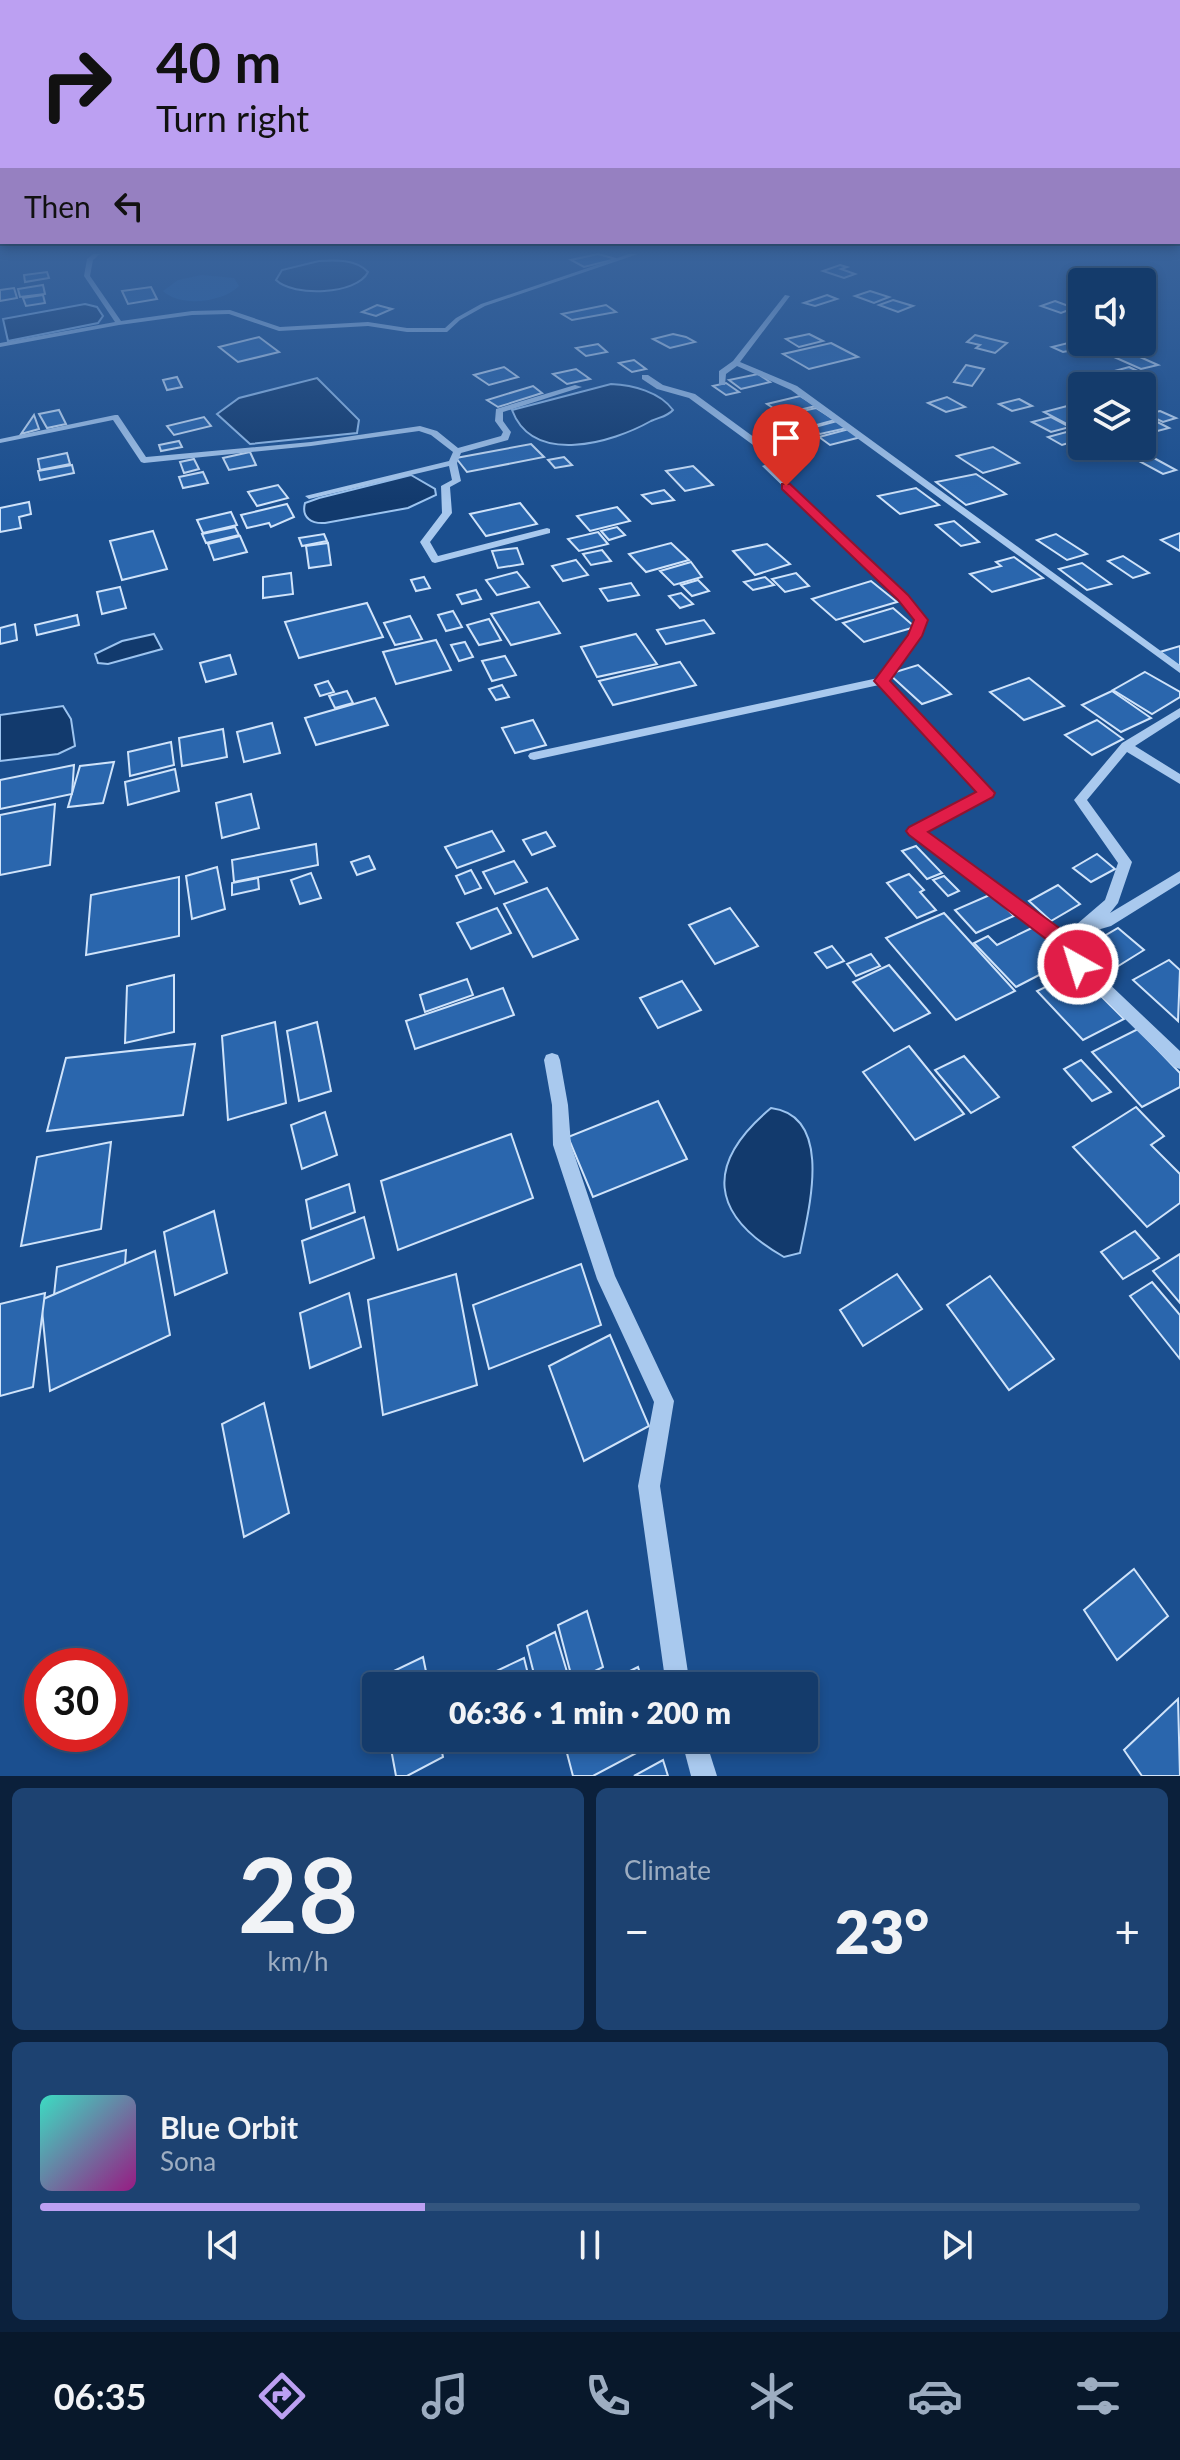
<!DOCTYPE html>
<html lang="en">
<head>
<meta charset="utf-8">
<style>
  body { margin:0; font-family:Lato,sans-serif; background:#1d4271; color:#f1f3f6; height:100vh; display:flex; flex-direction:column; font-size:30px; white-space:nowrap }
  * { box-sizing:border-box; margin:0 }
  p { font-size:26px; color:#9dadc1 }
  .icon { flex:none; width:44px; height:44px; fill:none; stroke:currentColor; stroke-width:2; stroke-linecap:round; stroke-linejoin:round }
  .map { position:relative; height:1776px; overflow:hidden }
  .panel { display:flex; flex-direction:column; gap:12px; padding:12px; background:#0b203b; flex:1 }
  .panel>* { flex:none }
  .guide { position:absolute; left:0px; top:0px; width:1180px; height:244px; box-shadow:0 4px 12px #0003,0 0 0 2px #33557e; background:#bca0f2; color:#111; overflow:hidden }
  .buttons { position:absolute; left:1068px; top:268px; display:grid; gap:16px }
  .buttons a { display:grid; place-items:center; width:88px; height:88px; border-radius:8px; background:#143b6b; box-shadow:0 4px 12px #0003,0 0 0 2px #33557e; font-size:40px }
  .speed { position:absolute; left:24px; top:1648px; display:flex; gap:16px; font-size:40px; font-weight:700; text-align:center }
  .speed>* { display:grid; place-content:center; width:104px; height:104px; border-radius:50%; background:#143b6b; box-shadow:0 4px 12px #0003,0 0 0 2px #33557e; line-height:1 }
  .speed .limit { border:12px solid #d22; background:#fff; color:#111 }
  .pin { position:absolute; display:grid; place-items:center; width:68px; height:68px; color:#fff; margin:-82px -34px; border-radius:50% 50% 50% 0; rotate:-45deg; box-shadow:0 0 8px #0007 }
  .pin .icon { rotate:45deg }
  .me { position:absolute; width:88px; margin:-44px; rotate:321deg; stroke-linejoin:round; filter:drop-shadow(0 0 6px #0008) }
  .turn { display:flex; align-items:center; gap:28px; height:168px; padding:0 24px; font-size:36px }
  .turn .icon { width:104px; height:104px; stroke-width:2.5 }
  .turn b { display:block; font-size:56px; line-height:68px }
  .then { display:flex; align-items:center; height:76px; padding:0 24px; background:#0003; gap:16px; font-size:30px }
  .big { font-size:60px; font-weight:800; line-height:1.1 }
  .panel .widget { flex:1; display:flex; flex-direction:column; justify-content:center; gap:12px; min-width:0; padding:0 28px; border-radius:12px; background:#1d4271 }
  .panel .dial { align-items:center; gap:0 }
  .dial b { font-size:104px; line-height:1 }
  .song { display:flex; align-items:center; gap:24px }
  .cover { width:96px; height:96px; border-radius:12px; background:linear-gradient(135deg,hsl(170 70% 55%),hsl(310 70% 35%)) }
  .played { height:8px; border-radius:4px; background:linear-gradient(90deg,#bca0f2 35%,#33557e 35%) }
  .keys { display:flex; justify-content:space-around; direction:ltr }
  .heat { display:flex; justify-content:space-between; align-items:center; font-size:44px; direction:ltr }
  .panel .tiles { flex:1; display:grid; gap:12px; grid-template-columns:1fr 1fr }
  .widget:last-child { grid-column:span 2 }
  .trip { position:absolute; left:362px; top:1672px; width:456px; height:80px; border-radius:8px; background:#143b6b; box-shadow:0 4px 12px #0003,0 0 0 2px #33557e; font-weight:800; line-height:80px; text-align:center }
  .tabs { display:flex; height:128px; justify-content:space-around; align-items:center; background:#08182b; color:#9dadc1 }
  .tabs .icon { width:56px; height:56px }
  .tabs .current { color:#bca0f2 }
  .tabs b { font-size:36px; color:#f1f3f6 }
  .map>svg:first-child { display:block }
  .green { fill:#2461a8 }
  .water { fill:#123a6d; stroke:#9cc4f0; stroke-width:2 }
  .building { fill:#2a66ad; stroke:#cfe3fa; stroke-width:2 }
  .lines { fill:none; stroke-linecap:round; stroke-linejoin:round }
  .minor { fill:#a9c9ee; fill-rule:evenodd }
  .route { fill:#e11d48; stroke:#92132f; stroke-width:2 }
</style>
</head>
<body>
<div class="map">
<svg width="1180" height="1776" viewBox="0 0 1180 1776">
  <rect width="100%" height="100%" fill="#1b4f8f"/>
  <path class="green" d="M202,275l32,3 5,8c-15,16 -59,22 -76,5l15,-11z"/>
  <g class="water">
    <path d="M319,261c17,-1 37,-2 49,11 -11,23 -75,25 -92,8l6,-10z"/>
    <polygon points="85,304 97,307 103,316 98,323 8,341 3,319"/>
    <polygon points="317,378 359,420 357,433 250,444 217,414 239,398"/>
    <path d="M611,384c22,1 49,8 62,26 -6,7 -14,7 -22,11 -39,22 -118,45 -139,-11z"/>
    <path d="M411,475l24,14 1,6 -28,13 -83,15c-13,1 -24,-5 -20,-20l14,-5z"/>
    <polygon points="154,634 162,649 108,664 98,663 95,654 122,641"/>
    <polygon points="63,706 71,719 75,746 58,754 0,761 0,715"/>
    <path d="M771,1108c64,8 37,104 29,145l-16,4c-74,-42 -80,-93 -13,-149z"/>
  </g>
  <g class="building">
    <polygon points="598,254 616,259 584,267 571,260"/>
    <polygon points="840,265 847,267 841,269 855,274 844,278 823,271"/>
    <polygon points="47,272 49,278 25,282 24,275"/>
    <polygon points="43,285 45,294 20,297 18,289"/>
    <polygon points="151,287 157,299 128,304 122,291"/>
    <polygon points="14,288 17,298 0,301 0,290"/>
    <polygon points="870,291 889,297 874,303 855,296"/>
    <polygon points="43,295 45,303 26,306 23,298"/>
    <polygon points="827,295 837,299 815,306 804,303"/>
    <polygon points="893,300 913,306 898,312 879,305"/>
    <polygon points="1055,301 1074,308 1061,313 1041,306"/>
    <polygon points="377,305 392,309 376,316 362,312"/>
    <polygon points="606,305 616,312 572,320 562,314"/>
    <polygon points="673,334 686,337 695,342 670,348 653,339"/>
    <polygon points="809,334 823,341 799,347 786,339"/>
    <polygon points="975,335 1007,343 995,353 976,348 980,345 967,342"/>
    <polygon points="259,337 279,352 238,362 219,347"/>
    <polygon points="1072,342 1083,348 1063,352 1052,347"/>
    <polygon points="831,343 858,357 809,369 783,354"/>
    <polygon points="598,344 607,352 586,356 576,348"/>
    <polygon points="1131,353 1158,365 1141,369 1114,357"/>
    <polygon points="634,360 646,369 632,372 619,363"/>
    <polygon points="966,365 984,369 972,386 954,382"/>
    <polygon points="504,367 518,377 489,385 474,375"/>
    <polygon points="1129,367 1142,373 1120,379 1107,373"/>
    <polygon points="576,369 590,379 567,384 553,374"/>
    <polygon points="758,374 770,382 741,389 729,380"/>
    <polygon points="177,377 182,387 167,390 163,380"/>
    <polygon points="726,383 739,392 726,395 713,386"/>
    <polygon points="533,386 542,393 498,407 487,400"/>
    <polygon points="800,396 816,406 782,414 767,404"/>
    <polygon points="947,397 965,407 946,412 928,403"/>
    <polygon points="1019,399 1032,406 1012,411 999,404"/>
    <polygon points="1067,406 1082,413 1082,429 1078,430 1044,412"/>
    <polygon points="816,408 835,420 813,426 794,413"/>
    <polygon points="59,410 66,424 47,428 39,414"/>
    <polygon points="1160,411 1176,418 1163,422 1146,414"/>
    <polygon points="1142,414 1169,428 1142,435"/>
    <polygon points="34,415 39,429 21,434"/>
    <polygon points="204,417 211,426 174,435 167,426"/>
    <polygon points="1051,417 1070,427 1051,432 1032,422"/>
    <polygon points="837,421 847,428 820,434 811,428"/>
    <polygon points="849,429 861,437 830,445 819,437"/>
    <polygon points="1070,431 1082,439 1062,445 1048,437"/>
    <polygon points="179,441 182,447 161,451 159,445"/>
    <polygon points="531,444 544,457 467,472 456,458"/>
    <polygon points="1143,446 1154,452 1135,457 1123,451"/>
    <polygon points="993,447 1019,463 983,473 957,456"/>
    <polygon points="250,452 256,465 229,470 223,458"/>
    <polygon points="67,453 70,464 40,470 38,459"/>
    <polygon points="564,457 572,465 555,468 548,460"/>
    <polygon points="1152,457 1176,470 1163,474 1139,461"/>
    <polygon points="194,459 199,469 184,473 180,462"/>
    <polygon points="72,465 74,473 40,480 38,471"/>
    <polygon points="693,466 713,485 685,491 666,471"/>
    <polygon points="203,472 208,483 183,488 179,477"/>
    <polygon points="976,474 1006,494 966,505 936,482"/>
    <polygon points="278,485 288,498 257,506 248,492"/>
    <polygon points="916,488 939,505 900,514 878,496"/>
    <polygon points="664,490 674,500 652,504 642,495"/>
    <polygon points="29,502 31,514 19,517 21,528 0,532 0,508"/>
    <polygon points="520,503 537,524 486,536 470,514"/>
    <polygon points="287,504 294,517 271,527 269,523 247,528 241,515"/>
    <polygon points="617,507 630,521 590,531 577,516"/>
    <polygon points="231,512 237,525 203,533 197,520"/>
    <polygon points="954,521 979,542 961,546 936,525"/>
    <polygon points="235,527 239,535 206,543 202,534"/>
    <polygon points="617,527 625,535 609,540 601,531"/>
    <polygon points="153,531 167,569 122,580 110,541"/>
    <polygon points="598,532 608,544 579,551 568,539"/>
    <polygon points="1180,533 1180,551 1161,540"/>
    <polygon points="324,534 327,541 302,546 299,538"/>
    <polygon points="1056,534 1087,554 1067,560 1037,540"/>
    <polygon points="240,536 247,552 214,560 208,544"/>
    <polygon points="328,543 331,565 309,568 306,546"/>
    <polygon points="671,543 689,560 646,572 629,554"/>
    <polygon points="767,544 790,564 755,575 733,551"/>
    <polygon points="517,548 523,564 498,568 492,551"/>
    <polygon points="602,550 611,561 591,565 583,554"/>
    <polygon points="1123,556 1149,573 1133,578 1108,561"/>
    <polygon points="1014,557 1043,578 992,592 970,574 1001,566 996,562"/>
    <polygon points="576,560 588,575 563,581 552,566"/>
    <polygon points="691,562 702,577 674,585 660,571"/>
    <polygon points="1082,563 1111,584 1087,590 1059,569"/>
    <polygon points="517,572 529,587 497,595 486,580"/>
    <polygon points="291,573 293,594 263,598 263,577"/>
    <polygon points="796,573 809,586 785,592 772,579"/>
    <polygon points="424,577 430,588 416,591 411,580"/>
    <polygon points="765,577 774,585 753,590 744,582"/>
    <polygon points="698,580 709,591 692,596 681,585"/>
    <polygon points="871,581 897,602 836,620 812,599"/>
    <polygon points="631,583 639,595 608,601 600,589"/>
    <polygon points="120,587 126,608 102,614 97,592"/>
    <polygon points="476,590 481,599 462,604 457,595"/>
    <polygon points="681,593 693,604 680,608 669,596"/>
    <polygon points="539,602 560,633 511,645 491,614"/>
    <polygon points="367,603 383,637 299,658 285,622"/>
    <polygon points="893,608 915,627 864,642 843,623"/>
    <polygon points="453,611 462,627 446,631 438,615"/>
    <polygon points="77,615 79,625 37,635 35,625"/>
    <polygon points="410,616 422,639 395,645 384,623"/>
    <polygon points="489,619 501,640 479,645 467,625"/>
    <polygon points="704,620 714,633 666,644 657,630"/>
    <polygon points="15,624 17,640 0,644 0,628"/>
    <polygon points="636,634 657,664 597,677 581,647"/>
    <polygon points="436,640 451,670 396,684 383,652"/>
    <polygon points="465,642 473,657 459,661 451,645"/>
    <polygon points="1180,646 1180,667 1160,652"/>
    <polygon points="230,655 236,674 206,682 200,663"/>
    <polygon points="505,656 516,675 492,681 482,661"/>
    <polygon points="680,662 696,685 613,705 599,681"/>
    <polygon points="918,665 951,694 922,704 889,674"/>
    <polygon points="1145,672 1180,692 1180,697 1152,714 1113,690"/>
    <polygon points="1029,678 1064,706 1024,720 990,692"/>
    <polygon points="328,681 334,692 320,696 315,685"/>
    <polygon points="502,685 509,697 496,700 489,689"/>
    <polygon points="347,691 353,703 335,708 329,696"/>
    <polygon points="1112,691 1151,718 1121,732 1082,705"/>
    <polygon points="375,698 388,725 316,745 305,718"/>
    <polygon points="533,720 546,745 515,753 502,728"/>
    <polygon points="1097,720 1123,739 1092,755 1065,735"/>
    <polygon points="272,723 280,753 244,762 237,732"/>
    <polygon points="223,729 227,757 182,766 179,738"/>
    <polygon points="171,742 174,765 130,776 128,752"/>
    <polygon points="114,762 103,803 68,807 80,766"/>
    <polygon points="74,765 72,794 0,809 0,780"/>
    <polygon points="175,769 179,791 128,805 125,782"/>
    <polygon points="251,794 259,828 222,838 216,803"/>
    <polygon points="55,804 50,865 0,875 0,815"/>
    <polygon points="492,831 504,851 457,868 445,847"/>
    <polygon points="546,832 555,846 532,855 523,840"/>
    <polygon points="316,844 318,865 234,882 232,860"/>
    <polygon points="916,846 942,873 927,879 902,851"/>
    <polygon points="1097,854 1115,869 1091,882 1073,868"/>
    <polygon points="369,856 375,869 357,875 351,862"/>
    <polygon points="514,861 527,882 495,894 483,872"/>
    <polygon points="217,867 225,909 192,919 186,876"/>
    <polygon points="471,870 481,888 465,894 456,876"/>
    <polygon points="311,873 321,898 300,904 291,880"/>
    <polygon points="909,874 924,890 920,892 936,910 917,918 887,883"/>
    <polygon points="944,876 959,891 948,896 933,880"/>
    <polygon points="179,877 179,936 86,955 91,895"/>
    <polygon points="258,878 259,889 232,895 232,883"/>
    <polygon points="1058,885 1080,904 1051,921 1029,901"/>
    <polygon points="547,888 578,939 533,957 504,904"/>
    <polygon points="992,894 1014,916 976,933 955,910"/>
    <polygon points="497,908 511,933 471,949 457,923"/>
    <polygon points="730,908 758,946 715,964 689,925"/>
    <polygon points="944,913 1015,991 956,1020 886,938"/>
    <polygon points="1038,925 1072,958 1016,987 974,943 988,936 997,945"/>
    <polygon points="1118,928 1144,950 1115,968 1089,945"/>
    <polygon points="832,946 844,961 827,968 815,953"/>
    <polygon points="871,954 880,966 856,976 847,964"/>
    <polygon points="1169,960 1180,970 1178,1021 1133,980"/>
    <polygon points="889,965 930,1013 894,1031 853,982"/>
    <polygon points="1077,972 1124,1019 1083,1040 1037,991"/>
    <polygon points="174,975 174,1032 125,1043 127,986"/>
    <polygon points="467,979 473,995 425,1012 420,995"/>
    <polygon points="682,981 701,1010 658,1028 640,998"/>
    <polygon points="503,988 514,1015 415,1049 406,1021"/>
    <polygon points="275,1022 286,1103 228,1120 222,1036"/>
    <polygon points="317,1022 331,1091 299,1101 287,1031"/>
    <polygon points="1138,1029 1180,1073 1180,1087 1142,1107 1092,1052"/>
    <polygon points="195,1044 183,1115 47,1131 66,1058"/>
    <polygon points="909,1046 964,1114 915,1140 863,1072"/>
    <polygon points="964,1056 999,1097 971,1113 935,1070"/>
    <polygon points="1081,1060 1111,1092 1092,1101 1064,1069"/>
    <polygon points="658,1101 687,1159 593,1197 568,1137"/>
    <polygon points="1136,1107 1164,1136 1151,1145 1180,1174 1180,1203 1147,1227 1073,1147"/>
    <polygon points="325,1112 337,1155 302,1169 291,1125"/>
    <polygon points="511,1134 533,1198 398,1250 381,1181"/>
    <polygon points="111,1142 101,1229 21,1246 37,1157"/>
    <polygon points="349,1184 355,1212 311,1229 306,1200"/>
    <polygon points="214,1211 227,1273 175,1295 164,1232"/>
    <polygon points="364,1217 374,1258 310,1283 302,1241"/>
    <polygon points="1135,1231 1159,1258 1123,1279 1101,1252"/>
    <polygon points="126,1250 121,1323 49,1342 57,1267"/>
    <polygon points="155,1251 170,1335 50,1391 41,1300"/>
    <polygon points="1180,1254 1180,1303 1153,1271"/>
    <polygon points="581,1264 601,1325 489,1369 473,1305"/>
    <polygon points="456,1274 477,1385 383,1415 368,1300"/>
    <polygon points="897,1274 922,1309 863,1346 840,1310"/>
    <polygon points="990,1276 1054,1359 1009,1390 947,1305"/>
    <polygon points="1152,1282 1180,1315 1180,1359 1130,1296"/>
    <polygon points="45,1293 33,1387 0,1396 0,1304"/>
    <polygon points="349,1293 361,1347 310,1368 300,1313"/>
    <polygon points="610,1335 649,1426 584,1461 549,1366"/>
    <polygon points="264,1403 289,1513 244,1537 222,1424"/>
    <polygon points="1134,1569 1168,1616 1117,1660 1084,1610"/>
    <polygon points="587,1611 603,1667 573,1682 558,1625"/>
    <polygon points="555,1632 571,1685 537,1686 527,1646"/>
    <polygon points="423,1657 429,1686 380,1686 379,1678"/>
    <polygon points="524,1658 531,1686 477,1686 475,1681"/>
    <polygon points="638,1667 644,1686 600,1686"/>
    <polygon points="1178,1699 1180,1776 1142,1776 1124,1750"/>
    <polygon points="389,1738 439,1738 443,1757 407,1776 396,1776"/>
    <polygon points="563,1738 661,1738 661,1740 593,1776 573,1776"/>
    <polygon points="663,1760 668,1776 634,1776"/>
  </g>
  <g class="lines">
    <g class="minor">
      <polygon points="93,254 100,254 93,260 90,276 121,321 192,311 230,310 280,327 368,322 407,328 445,328 456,318 481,304 629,254 638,254 485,306 460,320 447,332 407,332 368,326 279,331 229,314 192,315 119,325 0,347 0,343 115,322 84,276 87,259"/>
      <polygon points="785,295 790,296 740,362 797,386 1180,665 1180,673 791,390 737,366 726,374 725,385 719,385 719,371 733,361"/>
      <polygon points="642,375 648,375 663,385 695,394 785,460 785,464 772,467 888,577 925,618 926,620 920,636 888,681 993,793 992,796 925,832 1069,937 1077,924 1105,900 1118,863 1074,800 1122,743 1180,708 1180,717 1135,746 1180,774 1180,784 1127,752 1087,800 1132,862 1118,903 1110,913 1180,871 1180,883 1111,926 1087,933 1078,947 1084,960 1180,1051 1180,1069 1174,1067 1073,968 1065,951 910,834 908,831 910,828 978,792 879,685 534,760 530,759 528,756 530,753 534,752 878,678 910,636 916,620 881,581 762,466 775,461 689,398 657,389 642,379"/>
      <polygon points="575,385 582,387 503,412 503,421 511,432 508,440 461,453 457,463 461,481 450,487 452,513 430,542 438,556 547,528 550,529 550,533 435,563 432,562 420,542 442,513 441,486 452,480 449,466 309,499 305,496 449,461 453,452 431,435 419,431 311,446 144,463 141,462 113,420 0,443 0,439 115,415 118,415 146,457 311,442 420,426 437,431 458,448 501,436 503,432 495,421 496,409"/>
      <polygon points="552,1053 558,1055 560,1060 568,1105 571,1145 615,1276 674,1401 660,1486 690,1686 666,1686 638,1486 654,1402 597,1279 553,1145 552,1105 544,1060 546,1055"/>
      <polygon points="681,1738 705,1738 717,1776 691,1776"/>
    </g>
  </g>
  <linearGradient id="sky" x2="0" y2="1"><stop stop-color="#0f2b4f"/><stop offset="0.5" stop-color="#39639b"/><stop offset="1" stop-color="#39639b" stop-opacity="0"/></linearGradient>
  <rect width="1180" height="503" fill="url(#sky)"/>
  <polygon class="route" points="782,484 790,484 908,595 928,620 922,636 890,681 995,793 993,797 928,832 1077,941 1088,964 1085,970 1071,970 1063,952 909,835 906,831 909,827 976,792 874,681 908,635 914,620 898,600 782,489"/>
</svg>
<div class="buttons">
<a><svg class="icon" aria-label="sound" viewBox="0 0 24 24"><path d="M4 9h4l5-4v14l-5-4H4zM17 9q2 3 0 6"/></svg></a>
<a><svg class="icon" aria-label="layers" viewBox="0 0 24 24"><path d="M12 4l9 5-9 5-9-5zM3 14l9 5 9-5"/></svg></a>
</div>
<div class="speed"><div class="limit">30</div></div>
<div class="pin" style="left:786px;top:486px;background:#d93025"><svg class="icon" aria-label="arrive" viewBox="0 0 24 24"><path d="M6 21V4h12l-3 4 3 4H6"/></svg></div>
<svg class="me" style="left:1078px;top:964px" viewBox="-20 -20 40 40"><circle r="17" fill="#e11d48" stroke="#fff" stroke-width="3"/><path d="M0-11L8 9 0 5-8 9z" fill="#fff"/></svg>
<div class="trip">06:36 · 1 min · 200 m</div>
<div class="guide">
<div class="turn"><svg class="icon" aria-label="right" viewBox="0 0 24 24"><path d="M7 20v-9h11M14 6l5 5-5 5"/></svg><div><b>40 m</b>Turn right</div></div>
<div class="then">Then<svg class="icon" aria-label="left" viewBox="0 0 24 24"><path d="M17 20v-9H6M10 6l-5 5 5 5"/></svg></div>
</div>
</div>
<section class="panel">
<div class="tiles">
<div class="widget dial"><b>28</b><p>km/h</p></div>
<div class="widget"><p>Climate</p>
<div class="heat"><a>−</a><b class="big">23°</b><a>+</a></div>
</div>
<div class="widget">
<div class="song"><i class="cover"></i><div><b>Blue Orbit</b><p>Sona</p></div></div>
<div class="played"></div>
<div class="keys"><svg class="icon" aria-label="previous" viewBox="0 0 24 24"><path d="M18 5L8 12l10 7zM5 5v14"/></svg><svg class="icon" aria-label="pause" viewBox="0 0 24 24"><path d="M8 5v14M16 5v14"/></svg><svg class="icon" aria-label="next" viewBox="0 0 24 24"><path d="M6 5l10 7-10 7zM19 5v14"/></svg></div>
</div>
</div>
</section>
<nav class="tabs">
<b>06:35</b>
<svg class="icon current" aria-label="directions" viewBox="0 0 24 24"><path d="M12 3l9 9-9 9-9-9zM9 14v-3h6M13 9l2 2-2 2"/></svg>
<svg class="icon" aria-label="music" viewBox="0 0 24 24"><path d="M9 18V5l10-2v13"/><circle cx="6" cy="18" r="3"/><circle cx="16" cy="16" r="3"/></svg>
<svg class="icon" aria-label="phone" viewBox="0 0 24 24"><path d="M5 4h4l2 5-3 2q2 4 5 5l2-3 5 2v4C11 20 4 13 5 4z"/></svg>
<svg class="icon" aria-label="climate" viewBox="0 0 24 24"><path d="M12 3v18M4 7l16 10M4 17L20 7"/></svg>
<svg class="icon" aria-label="car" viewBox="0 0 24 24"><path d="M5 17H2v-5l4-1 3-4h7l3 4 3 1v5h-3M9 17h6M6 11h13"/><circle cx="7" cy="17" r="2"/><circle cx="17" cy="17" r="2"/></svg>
<svg class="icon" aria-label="filters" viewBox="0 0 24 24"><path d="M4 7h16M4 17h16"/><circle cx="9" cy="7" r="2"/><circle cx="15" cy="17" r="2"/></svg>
</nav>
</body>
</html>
